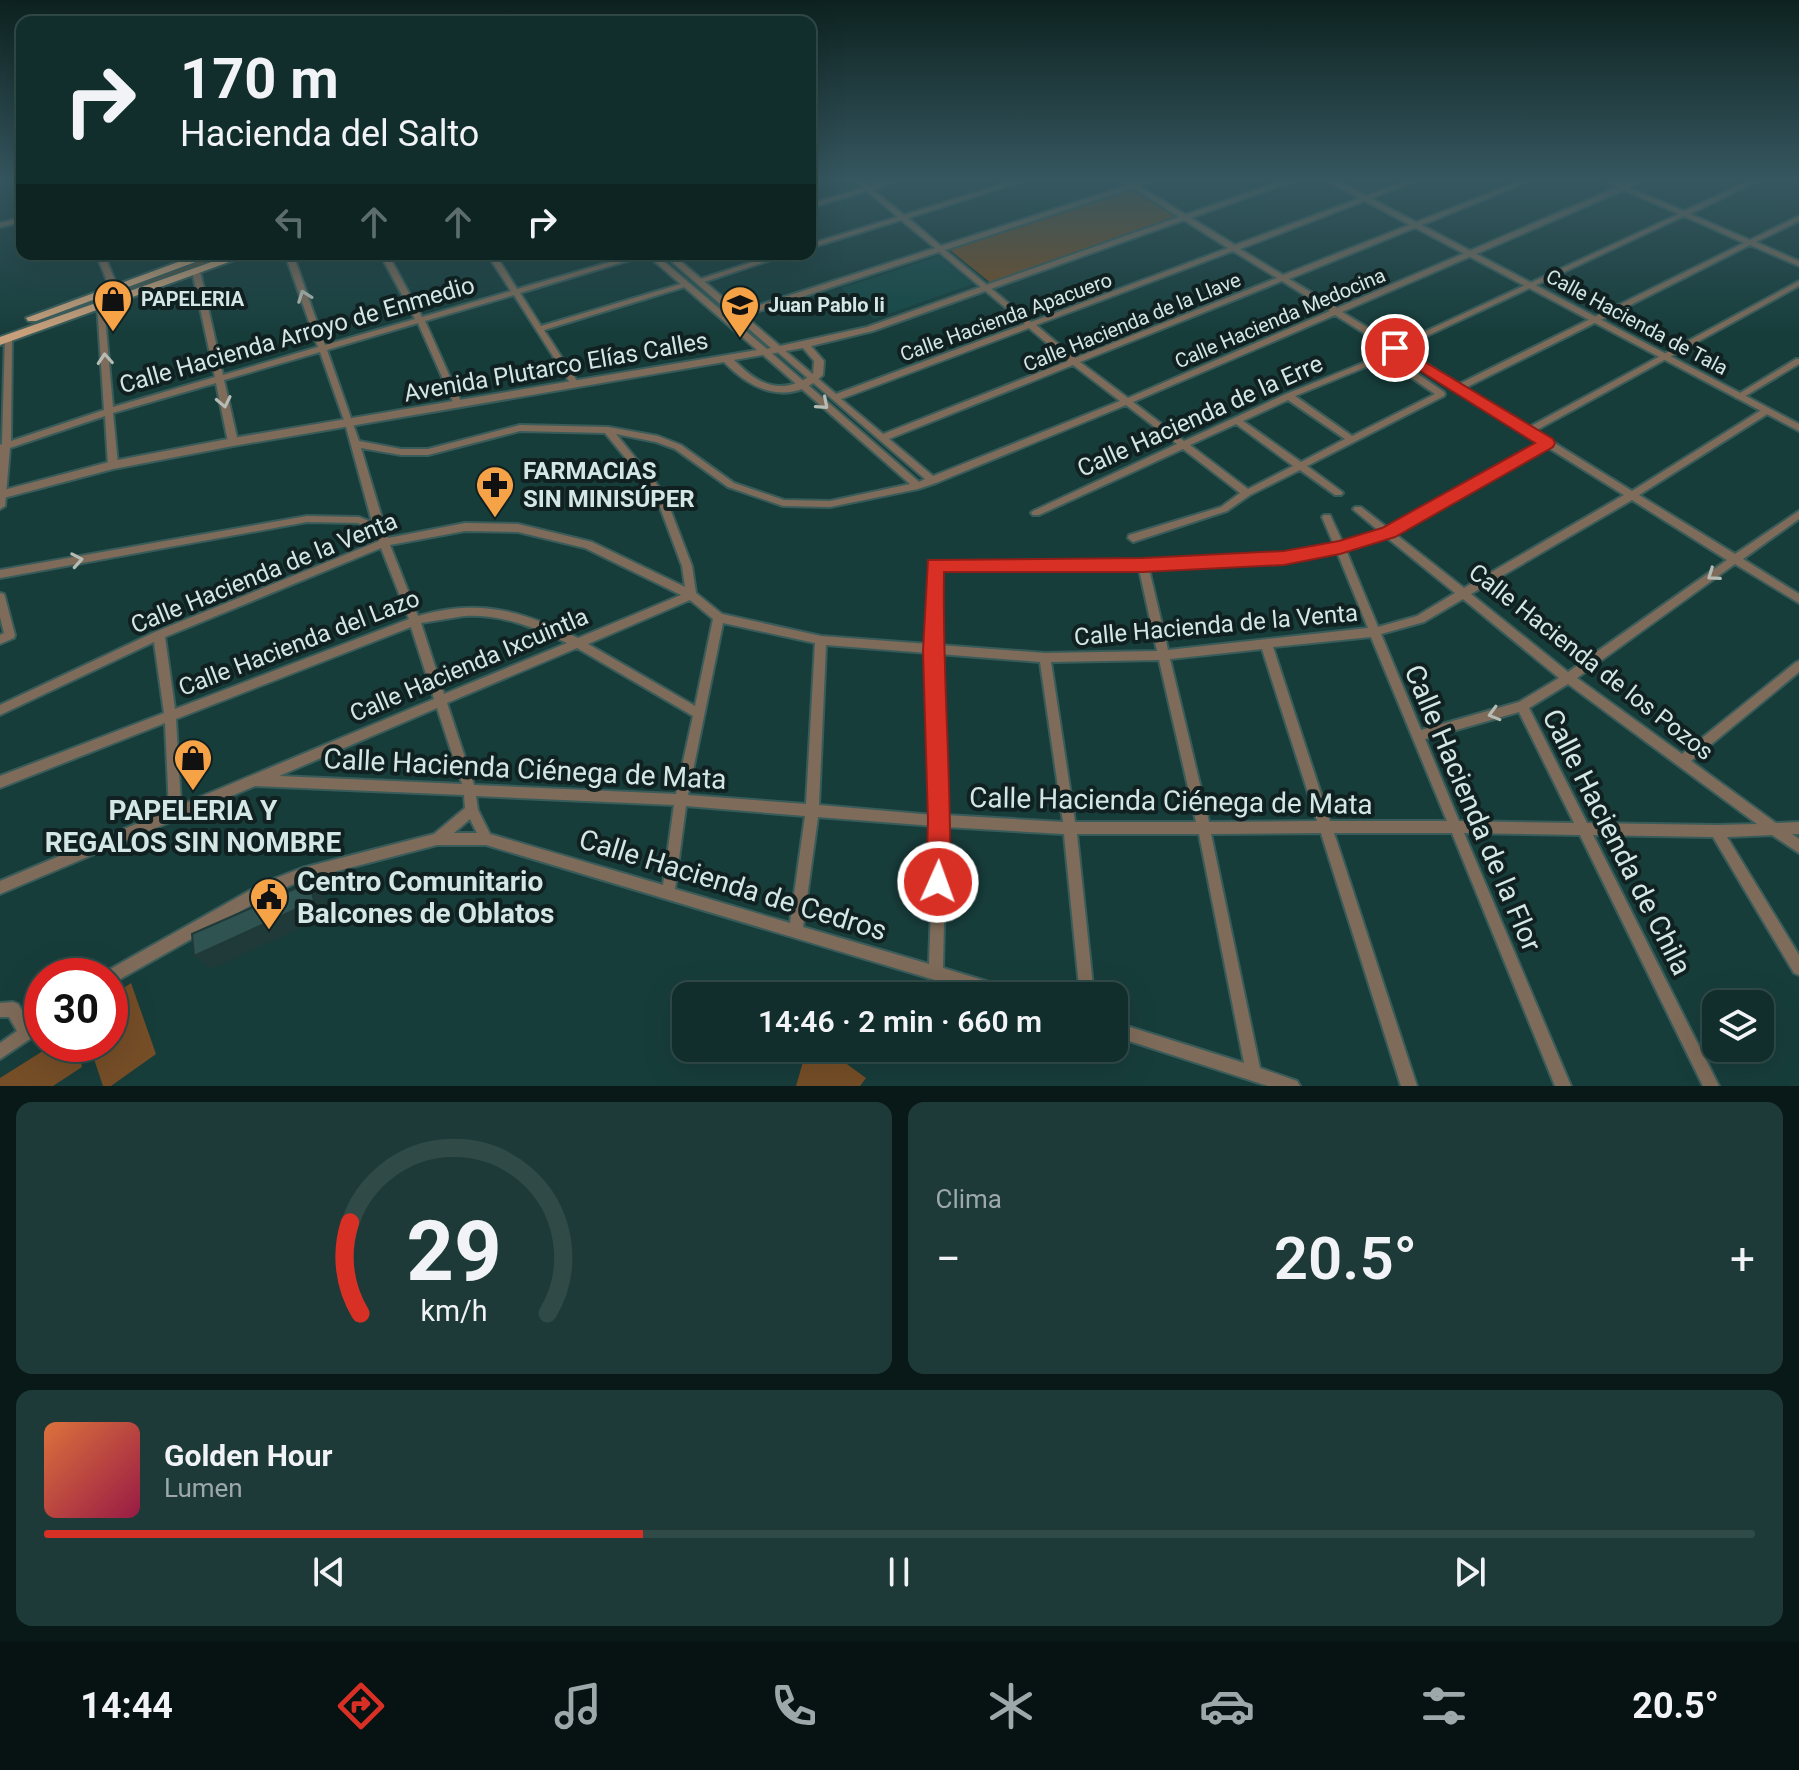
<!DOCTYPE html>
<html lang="es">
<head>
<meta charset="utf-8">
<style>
  body { margin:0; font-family:Roboto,sans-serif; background:#1e3a38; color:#f1f3f6; height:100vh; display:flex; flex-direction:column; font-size:30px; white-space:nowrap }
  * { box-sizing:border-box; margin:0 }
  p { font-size:26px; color:#9ca8a9 }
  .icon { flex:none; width:44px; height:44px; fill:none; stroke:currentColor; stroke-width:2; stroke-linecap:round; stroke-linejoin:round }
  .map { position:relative; height:1086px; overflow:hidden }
  .sheet { display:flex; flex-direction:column; gap:16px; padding:16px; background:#091918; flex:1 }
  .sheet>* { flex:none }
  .top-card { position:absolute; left:16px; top:16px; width:800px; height:244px; border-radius:16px; box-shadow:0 8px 32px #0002,0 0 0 2px #304a48; background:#112e2c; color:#f1f3f6; overflow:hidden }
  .controls { position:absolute; left:1702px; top:990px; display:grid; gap:16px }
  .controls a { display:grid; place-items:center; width:72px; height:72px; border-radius:16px; background:#112e2c; box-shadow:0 8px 32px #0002,0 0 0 2px #304a48; font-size:40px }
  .speed { position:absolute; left:24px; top:958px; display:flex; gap:16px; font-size:40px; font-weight:700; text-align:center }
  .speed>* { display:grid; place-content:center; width:104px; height:104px; border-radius:50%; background:#112e2c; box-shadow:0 8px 32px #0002,0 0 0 2px #304a48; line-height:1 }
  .speed .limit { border:12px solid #d22; background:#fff; color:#111 }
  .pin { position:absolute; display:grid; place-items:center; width:68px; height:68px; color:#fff; margin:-34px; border:4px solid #fff; border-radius:50%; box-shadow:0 2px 8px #0007 }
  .me { position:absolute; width:88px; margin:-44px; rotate:2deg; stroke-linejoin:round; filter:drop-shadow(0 0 6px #0008) }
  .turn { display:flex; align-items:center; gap:28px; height:168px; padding:0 32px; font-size:36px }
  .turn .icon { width:104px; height:104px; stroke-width:2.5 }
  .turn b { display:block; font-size:56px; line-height:68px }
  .lanes { display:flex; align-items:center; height:76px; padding:0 32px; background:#0003; justify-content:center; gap:40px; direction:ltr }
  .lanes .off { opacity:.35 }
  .big { font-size:60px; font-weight:600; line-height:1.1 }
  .sheet .card { flex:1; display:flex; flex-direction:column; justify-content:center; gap:12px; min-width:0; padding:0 28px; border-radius:16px; background:#1e3a38 }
  .sheet .dial { align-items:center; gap:0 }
  .dial svg { height:208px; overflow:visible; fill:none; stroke:#304a48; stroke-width:7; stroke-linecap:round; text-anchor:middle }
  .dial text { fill:#f1f3f6; stroke:none }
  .song { display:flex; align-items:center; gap:24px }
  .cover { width:96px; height:96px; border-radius:12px; background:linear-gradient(135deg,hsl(20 70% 55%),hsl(340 70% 35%)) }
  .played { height:8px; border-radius:4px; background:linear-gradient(90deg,#d93025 35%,#304a48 35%) }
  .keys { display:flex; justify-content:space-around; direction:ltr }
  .heat { display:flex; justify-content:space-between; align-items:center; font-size:44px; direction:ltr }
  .sheet .tiles { flex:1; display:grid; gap:16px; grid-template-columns:1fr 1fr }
  .card:last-child { grid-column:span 2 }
  .trip { position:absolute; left:672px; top:982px; width:456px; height:80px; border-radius:16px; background:#112e2c; box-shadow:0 8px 32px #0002,0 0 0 2px #304a48; font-weight:600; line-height:80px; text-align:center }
  .tabs { display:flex; height:128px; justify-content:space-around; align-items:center; background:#071212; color:#9ca8a9 }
  .tabs .icon { width:56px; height:56px }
  .tabs .selected { color:#d93025 }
  .tabs b { font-size:36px; color:#f1f3f6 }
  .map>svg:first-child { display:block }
  .built { fill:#164846 }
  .green { fill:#754e27 }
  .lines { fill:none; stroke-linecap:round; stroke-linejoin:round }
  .minor-casing { stroke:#395c5a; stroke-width:4 }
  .tertiary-casing { stroke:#395c5a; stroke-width:4 }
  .primary-casing { stroke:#395c5a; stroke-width:4 }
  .minor { fill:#7f6b59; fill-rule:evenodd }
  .tertiary { fill:#7f6b59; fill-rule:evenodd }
  .primary { fill:#c79f7a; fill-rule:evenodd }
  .shaded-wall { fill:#203a39 }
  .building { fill:#2e5351; stroke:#203a39; stroke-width:2 }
  .oneway { stroke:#b6bcb4 }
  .route { fill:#d93025; stroke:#8d1f18; stroke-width:2 }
  .labels { text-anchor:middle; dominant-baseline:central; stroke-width:8; stroke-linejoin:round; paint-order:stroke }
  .far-poi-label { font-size:20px; font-weight:bold; fill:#d3e7e5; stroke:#112020; text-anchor:start }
  .far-street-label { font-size:20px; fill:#d3e7e5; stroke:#112020 }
  .street-label { font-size:24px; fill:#d3e7e5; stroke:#112020 }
  .poi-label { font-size:24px; font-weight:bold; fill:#d3e7e5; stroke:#112020; text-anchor:start }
  .near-street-label { font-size:28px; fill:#d3e7e5; stroke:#112020 }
  .near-poi-label { font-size:28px; font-weight:bold; fill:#d3e7e5; stroke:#112020 }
</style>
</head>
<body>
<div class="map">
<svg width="1799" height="1086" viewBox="0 0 1799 1086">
  <rect width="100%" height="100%" fill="#173d3b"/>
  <polygon class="built" points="939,256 973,284 874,319 842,288"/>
  <g class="green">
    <polygon points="1132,190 1176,217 992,284 950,250"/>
    <polygon points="218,254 231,254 16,333 18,329 132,283"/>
    <polygon points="131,983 156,1054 111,1086 103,1086 89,1044 110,1044 110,998"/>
    <polygon points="54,1044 76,1044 82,1067 53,1086 0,1086 0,1078"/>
    <polygon points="807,1048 825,1048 866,1078 860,1086 796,1086"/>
  </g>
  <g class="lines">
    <g class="minor-casing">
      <g id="minor">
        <path d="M856,181h7l6,5 18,-5h11l-25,9 31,25 109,-34h11l-116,37 33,28 188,-61 -6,-4h8l4,3 6,-3h11l-13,5 96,59 171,-64h10l-176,68 43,26 237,-94h10l-241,98 48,29 281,-121 -12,-6h9l9,4 9,-4h9l-13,7 55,23 65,-30h9l-68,33 60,26 49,-24v5l-43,21 43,19v5l-49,-21 -285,143 64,39 270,-146v5l-264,145 97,60 131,-82h6l1,2 -1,2 -130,82 96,59 64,-43v8l-56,40 56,35v9l-64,-39 -158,114 105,76 113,-91 4,-2v11l-108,89 85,62 23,-1v12h-7l7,5v14l-27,-18 -45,2 72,118v20l-5,-2 -81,-136 -120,-2 126,251h-16l-123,-251 -116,-2 107,253h-16l-103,-253h-118l83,253h-16l-80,-253 -110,1 49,234 37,13 3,5h-32l-154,-50v-14l130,41 -45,-229h-122l17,162h-14l-16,-162 -118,-7 -3,141 69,21 5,2 2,5h-31l-502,-151h-49l-134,35 -30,13 -158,89 -5,2v-8h-7l2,-4 158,-89 39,-15 132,-34 31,-26 -1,-13 -209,-9 -255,108v-13l169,-71 -4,-87 -165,65v-12l164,-63 -10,-71 -154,73v-10l155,-73 224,-91 -4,-10 -17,-8 -51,-1 -307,56v-8l307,-54 52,1 13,5 -27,-99 -25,-71 -96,28 14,62 -2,2 -3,1 -5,-3 -12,-59 -103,30 5,52 -2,2h-6l-2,-2 -3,-49 -95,32 -5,58 -5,3v-64l2,-1 3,-108h3l4,2 -1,103 93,-31 -7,-107h6l1,2 9,102 102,-30 -23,-106 1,-2h6l1,2 23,104 95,-28 -33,-93h8l32,91 90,-26 -35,-65h8l34,63 89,-26 -24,-37h8l22,35 121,-35h12l-130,39 21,33 143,-43h3l4,2 -147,45 35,54 -1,2h-6l-58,-91 -89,26 37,83 -1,2 -3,1 -4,-3 -36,-81 -91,27 32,91 42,8h27l92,-24 88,2 50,9 23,9 53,38 50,17 46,1 80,-17 -148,-130v-4h6l151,132 6,-3 -150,-129 1,-2h6l54,46 189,-70 -86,-72 -198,65h-6v-4l200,-65 -34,-28 -91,28v-4l88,-27 -31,-26 -57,17v-4l54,-16zM1133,188l95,60 -197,74 -86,-72zM1624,190l55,24 -283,131 -54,-33zM1684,216l60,27 -285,141 -58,-36zM1233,251l44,27 -202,80 -39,-33zM1282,281l48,30 -202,87 -48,-36zM1335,315l205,128 -152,85 -27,-21h-6l-2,2 2,2 24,20 -36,12 -13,-28h-6l-2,2 12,28 -50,9 -141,7 -212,1 -1,3 -2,79 -107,-8 -99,-22 -26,-21 -4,-27 -28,-73 -48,-59 40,8 19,7 53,38 55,19 47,1 88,-18 18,-6 190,-78 51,39 -144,67 -2,2 2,2h6l144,-66 57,44 -19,14 -92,28 -1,3 5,4 94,-31 23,-16 50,-25 35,25h6l2,-2 -2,-2 -34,-25 137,-70 1,-2 -1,-2 -45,-31h-6v4l42,29 -83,42 -57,-40 88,-36 1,-2 -4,-2 -94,38 -102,47 -51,-39zM1029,328l39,33 -185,73 -42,-35zM1073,365l47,36 -187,75 -44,-37zM1288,400l57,39 -44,23 -58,-41zM1236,424l57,42 -45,23 -58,-44zM520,431l85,2 50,61 27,72 3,21 -93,-45 -74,-18 -53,-1 -77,15 -27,-90 40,7h27zM1547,447l77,48 -160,93 -70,-55zM1632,500l95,60 -159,112 -97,-78zM465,531l53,1 67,16 96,47 -103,43c-56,-27 -98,-40 -160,-22l-28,-71zM1386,537l69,56 -38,23 -39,11 -32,-77zM381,548l28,71 -234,90 -10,-72zM1337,552l31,76 -200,22 -19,-81 135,-7zM940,569h199l18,82 -112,2 -106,-8zM1463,599l96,79 -40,24 -98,28 -40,-96 43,-12zM690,600l23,19 -18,87 -107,-62zM464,616c38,-2 69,11 103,27l-123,51 -23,-71zM723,623l92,20 -9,161 -118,-9zM411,627l23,72 -253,106 -5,-86zM1371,637l76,184h-117l-57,-174zM826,645l102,8 5,162 -114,-10zM577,648l116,68 -17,78 -202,-9 -27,-82zM1262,649l55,172 -108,1 -39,-163zM939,654l101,8 23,160 -117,-7zM1159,660l37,162h-121l-24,-160zM1568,684l189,140 -40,1 -130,-2 -58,-115zM437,708l25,76 -183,-8zM1519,712l55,111 -115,-2 -34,-82zM476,796l198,9 -11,80 -173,-51 -12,-24zM686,806l119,10 -15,107 -115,-34zM818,817l116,9 -5,138 -126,-37zM470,819l7,14h-23z"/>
        <polygon points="22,218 22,222 0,227 0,223"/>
        <polygon points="96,254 104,254 118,288 117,290 111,290 110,288"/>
        <polygon points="777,254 789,254 701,283 698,283 694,281"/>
        <polygon points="1796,359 1799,359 1799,364 1742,398 1736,398 1735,396"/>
        <polygon points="0,593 4,594 5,597 15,635 14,638 0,644 0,635 4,633 0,617"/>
        <polygon points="13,1002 18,1004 29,1022 42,1015 42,1031 0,1059 0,1043 17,1031 9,1017 0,1017 0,1003"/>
      </g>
    </g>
    <g class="tertiary-casing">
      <g id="tertiary">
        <path d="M1281,181h13l-421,150 -62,15 13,15 -1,14c-33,32 -71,16 -99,-13l-491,84 -120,23 -113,30v-8l113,-30 120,-23 524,-88 -111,-96h9l112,95 4,-1 -108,-94h9l108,92 87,-19zM803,348l11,13 -1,13c-31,22 -54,12 -79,-14z"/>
        <polygon points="1327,181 1338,181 1799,424 1799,431"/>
      </g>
    </g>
    <g class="primary-casing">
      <g id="primary">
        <polygon points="200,254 217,254 36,321 28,321 26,318"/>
        <polygon points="234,254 251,254 0,345 0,337"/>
      </g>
    </g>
    <use href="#minor" class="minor"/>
    <use href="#tertiary" class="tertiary"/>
    <use href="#primary" class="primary"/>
  </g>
  <polygon class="shaded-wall" points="310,882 325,896 328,915 212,969 194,956"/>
  <polygon class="building" points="310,882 314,901 194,956 192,934"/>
  <defs><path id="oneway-chevron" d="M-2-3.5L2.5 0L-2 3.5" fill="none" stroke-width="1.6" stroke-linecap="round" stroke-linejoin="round" transform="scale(2)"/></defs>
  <g class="oneway">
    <use href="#oneway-chevron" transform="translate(304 296) rotate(-110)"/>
    <use href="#oneway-chevron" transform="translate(105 359) rotate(-94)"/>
    <use href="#oneway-chevron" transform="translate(224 402) rotate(78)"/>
    <use href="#oneway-chevron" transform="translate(823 404) rotate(41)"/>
    <use href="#oneway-chevron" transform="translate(77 560) rotate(-10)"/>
    <use href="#oneway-chevron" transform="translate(1713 575) rotate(145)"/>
    <use href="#oneway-chevron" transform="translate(1494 714) rotate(164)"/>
  </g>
  <linearGradient id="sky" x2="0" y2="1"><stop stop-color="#0d2220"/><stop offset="0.54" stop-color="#365760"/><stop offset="1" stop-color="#365760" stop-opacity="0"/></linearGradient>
  <rect width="1799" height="333" fill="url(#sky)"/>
  <path class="route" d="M1395,344l158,95 2,4 -2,4 -158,90 -55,17 -56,11 -141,7h-199c-2,104 8,206 6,310l-3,8 -9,3 -8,-3 -4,-8 2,-61 -5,-170 5,-91 215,-2 141,-7 55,-10 43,-13 153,-85 -145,-91 -3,-4z"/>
  <defs>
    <g id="shop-pin" transform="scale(2)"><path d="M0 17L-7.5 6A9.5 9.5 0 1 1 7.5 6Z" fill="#f6a247" stroke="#112020"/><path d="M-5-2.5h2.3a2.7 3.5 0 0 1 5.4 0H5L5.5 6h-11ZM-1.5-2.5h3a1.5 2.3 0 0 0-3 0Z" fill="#111"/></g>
    <g id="school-pin" transform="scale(2)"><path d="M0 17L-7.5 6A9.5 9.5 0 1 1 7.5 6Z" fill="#f6a247" stroke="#112020"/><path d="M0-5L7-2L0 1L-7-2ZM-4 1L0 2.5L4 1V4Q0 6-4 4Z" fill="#111"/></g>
    <g id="pharmacy-pin" transform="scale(2)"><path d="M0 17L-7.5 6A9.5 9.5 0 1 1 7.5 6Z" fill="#f6a247" stroke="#112020"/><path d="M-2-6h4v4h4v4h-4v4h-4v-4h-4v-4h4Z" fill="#111"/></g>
    <g id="civic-pin" transform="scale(2)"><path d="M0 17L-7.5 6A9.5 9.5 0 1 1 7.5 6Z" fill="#f6a247" stroke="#112020"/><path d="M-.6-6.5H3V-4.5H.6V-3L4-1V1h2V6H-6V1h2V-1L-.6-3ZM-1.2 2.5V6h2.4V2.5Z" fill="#111"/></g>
  </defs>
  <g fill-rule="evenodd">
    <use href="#shop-pin" x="113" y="299"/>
    <use href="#school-pin" x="740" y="305"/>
    <use href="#pharmacy-pin" x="495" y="485"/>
    <use href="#shop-pin" x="193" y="758"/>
    <use href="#civic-pin" x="269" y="897"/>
  </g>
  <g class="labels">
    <g class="far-poi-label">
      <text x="141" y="299">PAPELERIA</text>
      <text x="768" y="305">Juan Pablo Ii</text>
    </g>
    <g class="far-street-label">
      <text transform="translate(1006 317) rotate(-20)">Calle Hacienda Apacuero</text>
      <text transform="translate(1280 318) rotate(-23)">Calle Hacienda Medocina</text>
      <text transform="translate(1132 322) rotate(-22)">Calle Hacienda de la Llave</text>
      <text transform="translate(1637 322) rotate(28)">Calle Hacienda de Tala</text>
    </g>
    <g class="street-label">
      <text transform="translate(297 335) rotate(-16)">Calle Hacienda Arroyo de Enmedio</text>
      <text transform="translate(556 367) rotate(-10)">Avenida Plutarco Elías Calles</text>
      <text transform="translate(1200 416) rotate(-24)">Calle Hacienda de la Erre</text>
      <text transform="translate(264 573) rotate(-22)">Calle Hacienda de la Venta</text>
      <text transform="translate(1216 625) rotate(-5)">Calle Hacienda de la Venta</text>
      <text transform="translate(299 643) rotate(-21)">Calle Hacienda del Lazo</text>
      <text transform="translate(1591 662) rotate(38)">Calle Hacienda de los Pozos</text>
      <text transform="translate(469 665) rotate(-23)">Calle Hacienda Ixcuintla</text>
    </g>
    <g class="poi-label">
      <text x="523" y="471">FARMACIAS<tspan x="523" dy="28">SIN MINISÚPER</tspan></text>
    </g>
    <g class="near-street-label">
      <text transform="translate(525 769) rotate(3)">Calle Hacienda Ciénega de Mata</text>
      <text transform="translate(1171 801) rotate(1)">Calle Hacienda Ciénega de Mata</text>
      <text transform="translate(1473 808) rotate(67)">Calle Hacienda de la Flor</text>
      <text transform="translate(1617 842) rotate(63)">Calle Hacienda de Chila</text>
      <text transform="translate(733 885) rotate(17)">Calle Hacienda de Cedros</text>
    </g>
    <g class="near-poi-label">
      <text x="193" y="810">PAPELERIA Y<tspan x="193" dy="32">REGALOS SIN NOMBRE</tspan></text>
      <text x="297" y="881" text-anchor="start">Centro Comunitario<tspan x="297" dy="32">Balcones de Oblatos</tspan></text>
    </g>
  </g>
</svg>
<div class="controls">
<a><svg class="icon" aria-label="layers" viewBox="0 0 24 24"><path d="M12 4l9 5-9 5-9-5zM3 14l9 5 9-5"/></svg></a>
</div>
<div class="speed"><div class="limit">30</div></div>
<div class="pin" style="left:1395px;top:348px;background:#d93025"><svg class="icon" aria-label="arrive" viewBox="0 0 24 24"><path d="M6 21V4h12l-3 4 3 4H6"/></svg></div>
<svg class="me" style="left:938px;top:882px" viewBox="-20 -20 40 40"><circle r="17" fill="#d93025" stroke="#fff" stroke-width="3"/><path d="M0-11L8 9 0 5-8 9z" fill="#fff"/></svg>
<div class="trip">14:46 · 2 min · 660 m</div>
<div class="top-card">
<div class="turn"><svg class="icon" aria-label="right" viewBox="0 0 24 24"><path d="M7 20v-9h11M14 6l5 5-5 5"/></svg><div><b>170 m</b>Hacienda del Salto</div></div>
<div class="lanes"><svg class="icon off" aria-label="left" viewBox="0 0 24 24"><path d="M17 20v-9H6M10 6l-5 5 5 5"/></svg><svg class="icon off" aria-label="ahead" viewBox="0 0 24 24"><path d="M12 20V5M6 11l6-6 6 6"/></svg><svg class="icon off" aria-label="ahead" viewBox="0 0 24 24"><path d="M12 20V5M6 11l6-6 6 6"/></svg><svg class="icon" aria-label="right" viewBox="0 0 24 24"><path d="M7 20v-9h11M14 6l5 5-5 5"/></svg></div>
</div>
</div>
<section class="sheet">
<div class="tiles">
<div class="card dial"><svg viewBox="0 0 100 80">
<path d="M14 69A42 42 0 1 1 86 69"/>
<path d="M14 69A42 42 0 0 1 10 34" stroke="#d93025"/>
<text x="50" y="56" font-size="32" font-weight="700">29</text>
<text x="50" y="72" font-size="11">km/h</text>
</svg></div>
<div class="card"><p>Clima</p>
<div class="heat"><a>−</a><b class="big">20.5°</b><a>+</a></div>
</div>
<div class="card">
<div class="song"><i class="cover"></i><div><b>Golden Hour</b><p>Lumen</p></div></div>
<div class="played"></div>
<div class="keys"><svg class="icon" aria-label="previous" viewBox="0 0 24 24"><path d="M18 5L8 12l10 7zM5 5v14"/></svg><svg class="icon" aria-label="pause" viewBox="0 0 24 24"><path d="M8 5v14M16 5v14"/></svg><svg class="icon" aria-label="next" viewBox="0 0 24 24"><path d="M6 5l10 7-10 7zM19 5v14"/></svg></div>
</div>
</div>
</section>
<nav class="tabs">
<b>14:44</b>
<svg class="icon selected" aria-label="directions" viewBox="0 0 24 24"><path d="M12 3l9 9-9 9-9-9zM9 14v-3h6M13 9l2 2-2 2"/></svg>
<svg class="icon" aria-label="music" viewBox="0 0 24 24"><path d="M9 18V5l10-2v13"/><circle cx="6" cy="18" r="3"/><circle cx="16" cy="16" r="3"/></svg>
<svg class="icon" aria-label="phone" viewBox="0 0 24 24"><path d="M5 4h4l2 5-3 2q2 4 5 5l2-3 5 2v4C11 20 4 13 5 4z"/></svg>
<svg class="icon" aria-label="climate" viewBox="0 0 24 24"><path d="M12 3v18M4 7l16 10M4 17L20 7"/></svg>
<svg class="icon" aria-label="car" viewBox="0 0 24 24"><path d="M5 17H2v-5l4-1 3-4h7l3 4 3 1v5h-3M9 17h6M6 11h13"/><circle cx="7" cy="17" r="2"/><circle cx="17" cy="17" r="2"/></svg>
<svg class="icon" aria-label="filters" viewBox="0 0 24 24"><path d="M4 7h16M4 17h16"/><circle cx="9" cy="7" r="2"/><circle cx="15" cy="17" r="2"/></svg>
<b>20.5°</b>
</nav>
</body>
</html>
